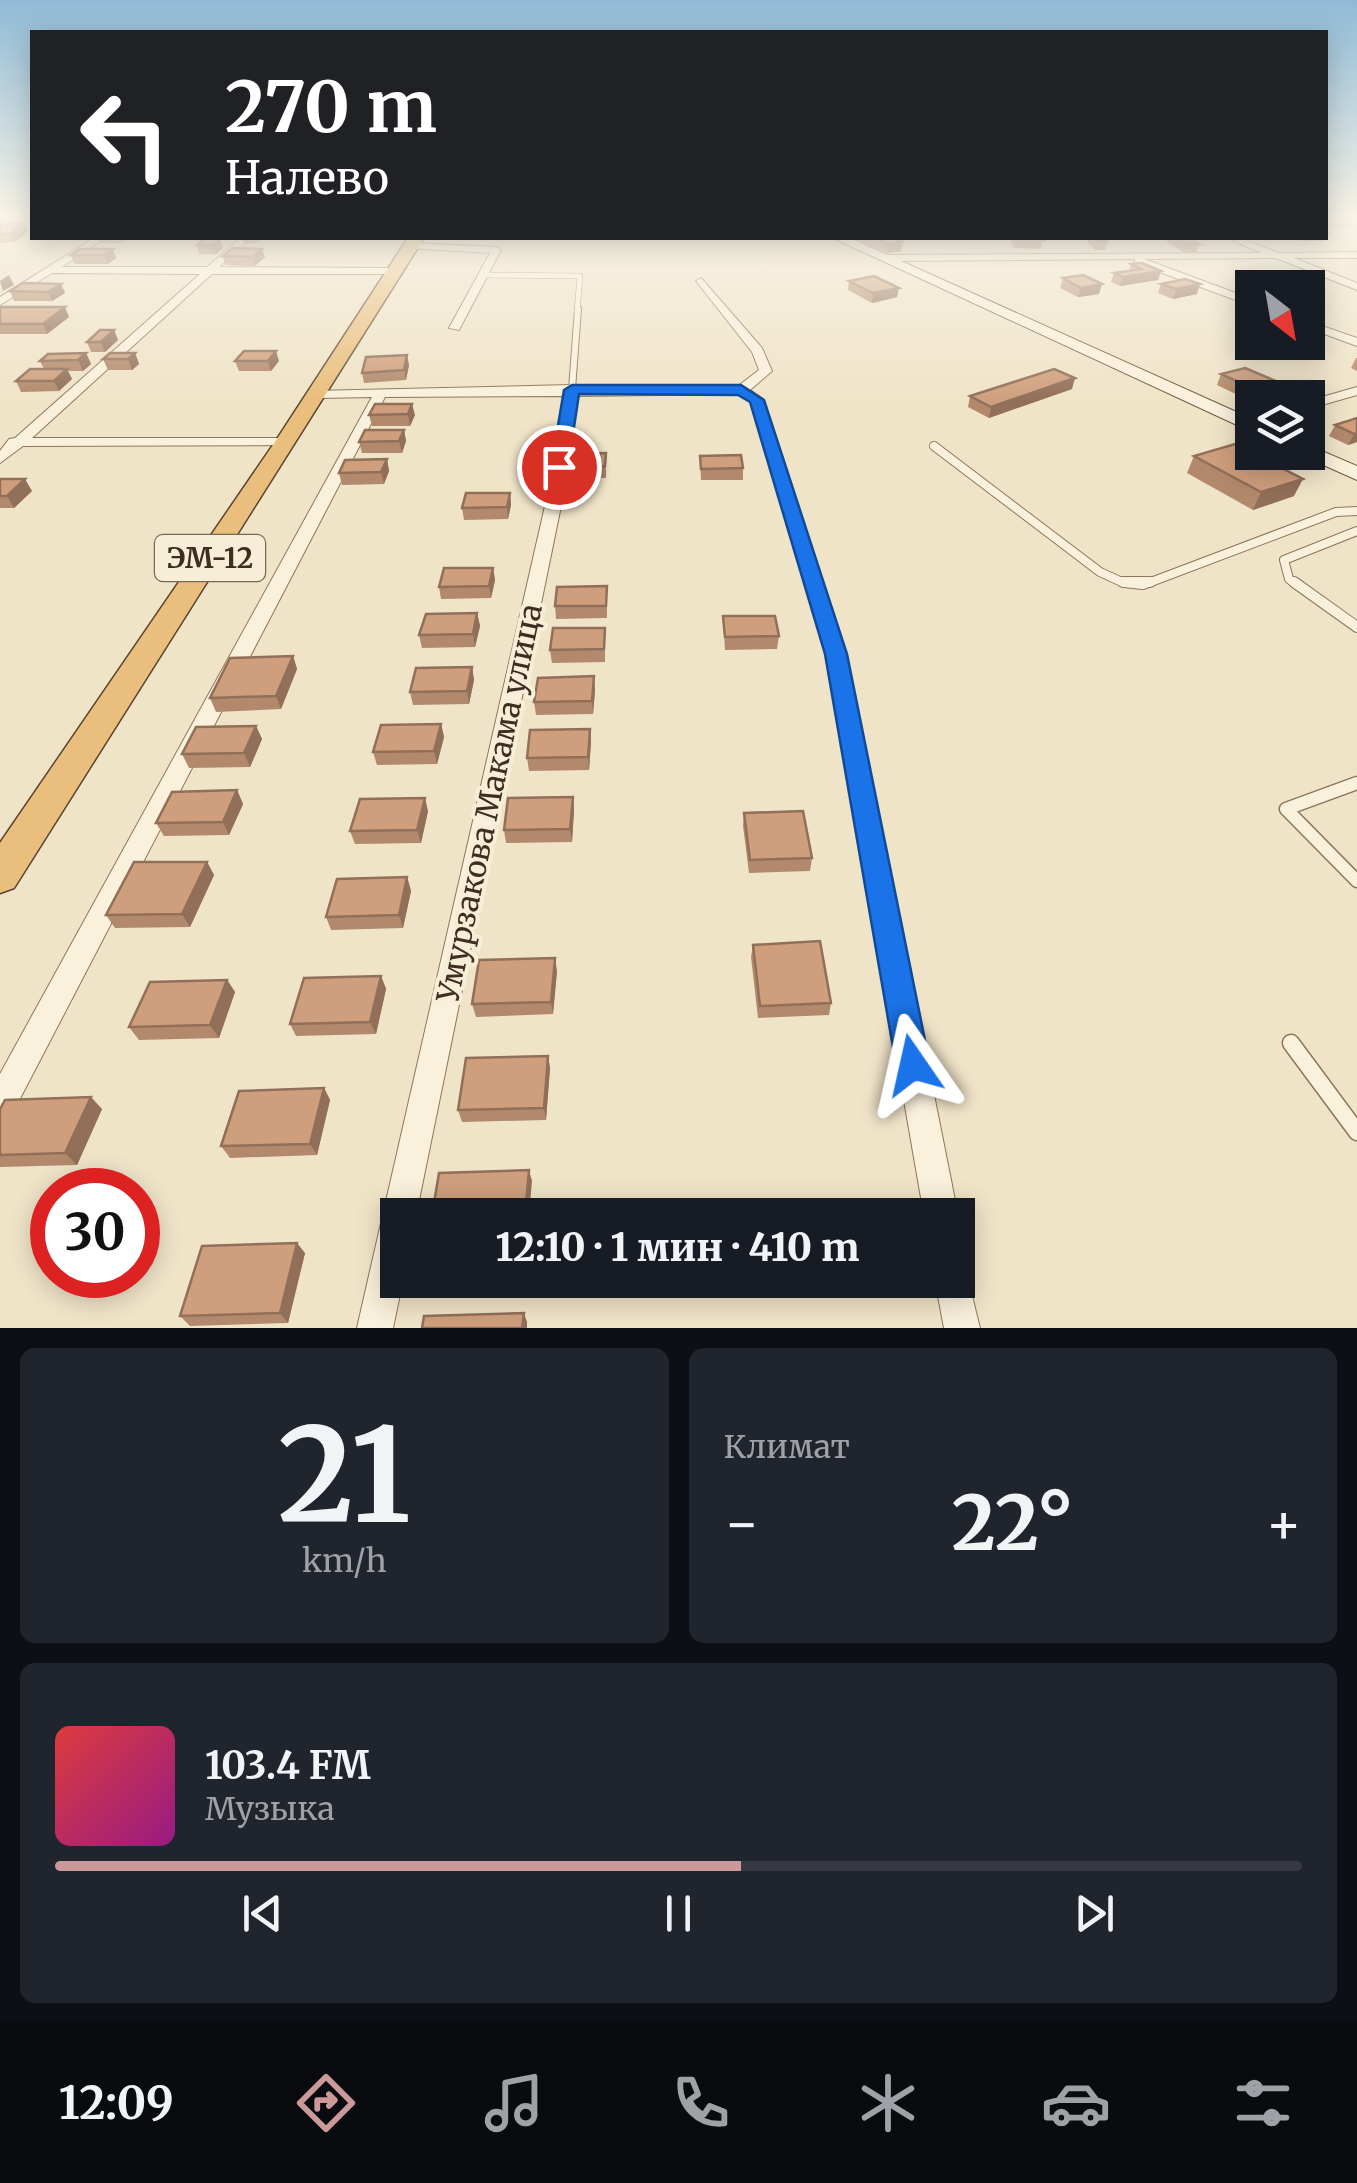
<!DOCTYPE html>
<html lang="ru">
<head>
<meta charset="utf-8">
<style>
  body { margin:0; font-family:Merriweather,serif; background:#20242c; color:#f1f3f6; height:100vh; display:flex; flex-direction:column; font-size:38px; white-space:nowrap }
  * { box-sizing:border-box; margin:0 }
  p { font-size:32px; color:#9ea1a6 }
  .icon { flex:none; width:55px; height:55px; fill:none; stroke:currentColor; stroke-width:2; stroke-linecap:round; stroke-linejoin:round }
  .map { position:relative; height:1328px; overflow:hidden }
  .drawer { display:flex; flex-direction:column; gap:20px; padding:20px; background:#0d0f14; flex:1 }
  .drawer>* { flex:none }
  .banner { position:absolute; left:30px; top:30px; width:1298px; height:210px; border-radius:0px; box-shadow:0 5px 25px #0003; background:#202124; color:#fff; overflow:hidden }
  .needle { width:65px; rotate:149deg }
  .tools { position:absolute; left:1235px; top:270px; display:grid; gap:20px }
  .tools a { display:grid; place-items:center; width:90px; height:90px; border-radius:0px; background:#171b24; box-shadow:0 5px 25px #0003; font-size:50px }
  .speed { position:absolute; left:30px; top:1168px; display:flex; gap:20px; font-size:50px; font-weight:700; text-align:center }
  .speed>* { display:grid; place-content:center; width:130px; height:130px; border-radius:50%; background:#171b24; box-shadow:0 5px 25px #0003; line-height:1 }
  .speed .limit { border:15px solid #d22; background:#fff; color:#111 }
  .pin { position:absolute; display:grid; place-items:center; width:85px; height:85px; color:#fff; margin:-42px; border:5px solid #fff; border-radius:50%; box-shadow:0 2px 10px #0007 }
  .me { position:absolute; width:110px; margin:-55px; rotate:349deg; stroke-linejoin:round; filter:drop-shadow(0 0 8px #0008) }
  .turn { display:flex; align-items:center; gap:35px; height:210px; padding:0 30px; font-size:45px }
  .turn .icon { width:130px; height:130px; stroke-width:2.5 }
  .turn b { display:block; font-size:70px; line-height:85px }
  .big { font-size:75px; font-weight:800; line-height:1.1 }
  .drawer .widget { flex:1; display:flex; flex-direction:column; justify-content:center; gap:15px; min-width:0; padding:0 35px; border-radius:15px; background:#20242c }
  .drawer .dial { align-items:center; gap:0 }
  .dial b { font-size:130px; line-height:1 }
  .song { display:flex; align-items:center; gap:30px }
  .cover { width:120px; height:120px; border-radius:15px; background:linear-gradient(135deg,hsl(0 70% 55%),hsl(310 70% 35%)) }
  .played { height:10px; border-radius:5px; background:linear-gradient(90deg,#cc999b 55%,#363941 55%) }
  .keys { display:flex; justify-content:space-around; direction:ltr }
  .heat { display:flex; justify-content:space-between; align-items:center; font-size:55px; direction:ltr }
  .drawer .tiles { flex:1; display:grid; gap:20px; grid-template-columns:1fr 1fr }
  .widget:last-child { grid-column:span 2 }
  .trip { position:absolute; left:380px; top:1198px; width:595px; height:100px; border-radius:0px; background:#171b24; box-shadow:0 5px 25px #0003; font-weight:800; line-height:100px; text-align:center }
  .tab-bar { display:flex; height:160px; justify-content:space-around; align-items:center; background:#090b0e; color:#9ea1a6 }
  .tab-bar .icon { width:70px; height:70px }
  .tab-bar .on { color:#cc999b }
  .tab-bar b { font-size:45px; color:#f1f3f6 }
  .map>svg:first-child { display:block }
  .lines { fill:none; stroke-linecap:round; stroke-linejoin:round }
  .service-far5-casing { stroke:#8d765c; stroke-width:6 }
  .service-far4-casing { stroke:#8d765c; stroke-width:8 }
  .service-far3-casing { stroke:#8d765c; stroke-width:10 }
  .service-far2-casing { stroke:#8d765c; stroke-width:12 }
  .service-far1-casing { stroke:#8d765c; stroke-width:15 }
  .service-casing { stroke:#8d765c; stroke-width:19 }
  .minor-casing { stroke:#8d765c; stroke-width:2 }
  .secondary-casing { stroke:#6f573f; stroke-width:2 }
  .trunk-casing { stroke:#5b4430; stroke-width:3 }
  .service-far5 { stroke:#faf1dc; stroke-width:5 }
  .service-far4 { stroke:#faf1dc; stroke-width:6 }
  .service-far3 { stroke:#faf1dc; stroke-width:8 }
  .service-far2 { stroke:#faf1dc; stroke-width:10 }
  .service-far1 { stroke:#faf1dc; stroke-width:12 }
  .service { stroke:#faf1dc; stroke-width:16 }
  .minor { fill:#faf1dc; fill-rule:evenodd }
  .secondary { fill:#faf1dc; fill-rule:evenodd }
  .trunk { fill:#eabe7c; fill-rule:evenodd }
  .wall { fill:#b2896c }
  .shaded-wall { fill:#916f58 }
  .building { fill:#cf9f7d; stroke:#916f58; stroke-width:2.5 }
  .route { fill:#1a73e8; stroke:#114b97; stroke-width:2.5 }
  .labels { text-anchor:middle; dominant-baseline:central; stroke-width:8; stroke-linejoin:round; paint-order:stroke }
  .shield { fill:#f7eed8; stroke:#756857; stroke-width:2.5 }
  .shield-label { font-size:28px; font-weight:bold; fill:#3d2e20 }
  .street-label { font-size:30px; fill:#3d2e20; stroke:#f7eed8 }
</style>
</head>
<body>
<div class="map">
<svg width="1357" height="1328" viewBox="0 0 1357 1328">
  <rect width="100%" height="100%" fill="#f0e4c8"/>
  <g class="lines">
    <g class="service-far5-casing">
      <polyline id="service-far5" points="481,275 580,276 577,312"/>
    </g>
    <g class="service-far4-casing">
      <polyline id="service-far4" points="572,389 578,309"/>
    </g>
    <g class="service-far3-casing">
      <g id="service-far3">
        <polyline points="934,446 1100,572 1124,583 1142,585"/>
        <polyline points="1143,585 1336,512 1357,511"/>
        <polyline points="1297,585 1289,579 1284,560 1357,531"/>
      </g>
    </g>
    <g class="service-far2-casing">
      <g id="service-far2">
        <polyline points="1123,582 1150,582"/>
        <polyline points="1294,582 1357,627"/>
      </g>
    </g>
    <g class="service-far1-casing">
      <polyline id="service-far1" points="1357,783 1286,809 1357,881"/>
    </g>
    <g class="service-casing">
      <polyline id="service" points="1291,1043 1357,1132"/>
    </g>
    <g class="minor-casing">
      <g id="minor">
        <polygon points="0,215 8,215 0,221"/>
        <rect x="1325" y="219" width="32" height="6"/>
        <polygon points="94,238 105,238 62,267 207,267 241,238 250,238 219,267 392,268 397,271 392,274 212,274 32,438 287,438 292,439 292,445 23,446 0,463 0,451 9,439 15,438 200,274 52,273 0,305 0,297"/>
        <polygon points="1228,238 1240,238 1279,253 1357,252 1357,258 1294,258 1357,283 1357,290 1276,258 1144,259 1252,299 1252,306 1135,263 1135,259 885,261 880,258 885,255 1261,253"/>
        <polygon points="411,243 496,247 501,250 459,330 449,328 490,253 408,248"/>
        <polygon points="701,278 762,348 772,371 750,390 764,400 846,654 958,1215 924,1215 826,654 751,402 738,394 578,396 561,506 416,1215 398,1215 398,1280 403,1280 393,1328 357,1328 545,506 564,396 385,397 11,1116 0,1120 0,1074 372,397 317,398 312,397 312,391 572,385 738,386 759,370 752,352 696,281"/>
        <polygon points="1308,321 1357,338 1357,346 1308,328"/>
        <polygon points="1357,387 1357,395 1308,409 1308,401"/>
        <polygon points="958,1264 965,1268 980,1328 944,1328 935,1280 958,1280"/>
      </g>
    </g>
    <g class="secondary-casing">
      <g id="secondary">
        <polygon points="833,238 850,238 1252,419 1252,432"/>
        <polygon points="1308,445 1357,466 1357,480 1301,455 1299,452 1308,452"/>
      </g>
    </g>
    <g class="trunk-casing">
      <polygon id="trunk" points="408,238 424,238 14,888 0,893 0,843 275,442"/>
    </g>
    <use href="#service-far5" class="service-far5"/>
    <use href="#service-far4" class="service-far4"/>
    <use href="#service-far3" class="service-far3"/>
    <use href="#service-far2" class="service-far2"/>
    <use href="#service-far1" class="service-far1"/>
    <use href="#service" class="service"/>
    <use href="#minor" class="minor"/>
    <use href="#secondary" class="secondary"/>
    <use href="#trunk" class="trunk"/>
  </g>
  <g class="wall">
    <polygon points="24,223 28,232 15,242 0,243 0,224"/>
    <polygon points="1325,230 1330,232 1326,241 1303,241 1296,238 1325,238"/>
    <polygon points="97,238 129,238 121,243 99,243"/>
    <polygon points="242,238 263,238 257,243 244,244"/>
    <polygon points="853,238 893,238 902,242 901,251 887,253"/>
    <polygon points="1012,238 1040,238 1043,240 1041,249 1015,248 1011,243"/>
    <polygon points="1088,238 1104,238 1107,241 1105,250 1095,250 1087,242"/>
    <polygon points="1162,238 1189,238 1199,244 1196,253 1184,253"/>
    <polygon points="204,239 223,248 216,254 199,254 197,245"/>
    <polygon points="80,249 116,258 108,264 74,264 71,255"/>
    <polygon points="223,256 265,257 255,266 225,265"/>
    <polygon points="1131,264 1161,271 1158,280 1120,286 1111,282 1114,273 1130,270"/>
    <polygon points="1063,278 1099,294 1078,297 1060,288"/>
    <polygon points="849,281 899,288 897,297 872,303 848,290"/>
    <polygon points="61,284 65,293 52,301 14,301 10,291"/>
    <polygon points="1161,284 1197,294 1173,299 1158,293"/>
    <polygon points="0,307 69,317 47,334 0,334"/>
    <polygon points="114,330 118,340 105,352 91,352 87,342"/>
    <polygon points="86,353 91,364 83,371 68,371 72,379 59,391 21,392 16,381 44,369 40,361"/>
    <polygon points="135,353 139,364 132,370 108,370 103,359"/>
    <polygon points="1356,358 1357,358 1357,371 1351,368"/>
    <polygon points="235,361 279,361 271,371 239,371"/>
    <polygon points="409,365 406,380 364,383 362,373"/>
    <polygon points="1221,374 1297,390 1294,398 1252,398 1252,402 1217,385"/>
    <polygon points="1072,389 989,418 968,407 970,396"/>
    <polygon points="369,415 415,415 410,426 372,426"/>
    <polygon points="1357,418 1357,442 1348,445 1329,436 1335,425"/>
    <polygon points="404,430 406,441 402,453 362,453 359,442"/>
    <polygon points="606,453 606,478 564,478 563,467"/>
    <polygon points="700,456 743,468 743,480 701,480"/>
    <polygon points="1194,456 1294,496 1253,510 1187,473"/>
    <polygon points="387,459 389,471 384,484 342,485 339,473"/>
    <polygon points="0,479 32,491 14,508 0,508"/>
    <polygon points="510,493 511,505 508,519 464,520 462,508"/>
    <polygon points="493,568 495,580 491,598 441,599 439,587"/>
    <polygon points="607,586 607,618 556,619 555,606"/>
    <polygon points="477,613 480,626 475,647 422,648 419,635"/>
    <polygon points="723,616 779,636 777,649 725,650"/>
    <polygon points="605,628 605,662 552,663 550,650"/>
    <polygon points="293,656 297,669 281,709 216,712 210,698"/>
    <polygon points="472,667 474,680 469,704 413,705 410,692"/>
    <polygon points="595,690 593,714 536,715 534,702"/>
    <polygon points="441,724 444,737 437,764 377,765 373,752"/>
    <polygon points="256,726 262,739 250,767 189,768 182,754"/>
    <polygon points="590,729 591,742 589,770 529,771 527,758"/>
    <polygon points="237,790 243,804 229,835 164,836 156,823"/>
    <polygon points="573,797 574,810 572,842 506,843 504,830"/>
    <polygon points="428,811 421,843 355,844 350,831"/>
    <polygon points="744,813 812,858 810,871 749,873 743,826"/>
    <polygon points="207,862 214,875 190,927 115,928 106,915"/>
    <polygon points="407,877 411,891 403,928 331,930 326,917"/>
    <polygon points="753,945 831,1003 829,1015 758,1018 751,957"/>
    <polygon points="557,971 553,1014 476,1017 472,1004"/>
    <polygon points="381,976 386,989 376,1034 296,1036 290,1024"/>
    <polygon points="227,980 235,992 219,1038 139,1040 129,1027"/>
    <polygon points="548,1056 550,1068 546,1120 462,1122 458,1110"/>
    <polygon points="324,1088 330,1100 317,1155 230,1158 221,1146"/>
    <polygon points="0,1109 102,1109 77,1165 0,1167"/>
    <polygon points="305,1253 288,1323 190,1326 180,1316"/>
  </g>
  <g class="shaded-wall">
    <polygon points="24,223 28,232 15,242 11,234"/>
    <polygon points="220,239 223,248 216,254 213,245"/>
    <polygon points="902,242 901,251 887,253 888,244"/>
    <polygon points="113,249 116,258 108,264 104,255"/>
    <polygon points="262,249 265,257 255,266 252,257"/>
    <polygon points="1161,271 1158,280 1120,286 1123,277"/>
    <polygon points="9,275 14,285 3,291 0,281"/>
    <polygon points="61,284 65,293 52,301 48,292"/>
    <polygon points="1102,284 1099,294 1078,297 1081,288"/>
    <polygon points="1200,284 1197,294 1173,299 1176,289"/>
    <polygon points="899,288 897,297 872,303 873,293"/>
    <polygon points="65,307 69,317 47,334 43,324"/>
    <polygon points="114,330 118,340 105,352 101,342"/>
    <polygon points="276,351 279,361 271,371 268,361"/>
    <polygon points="86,353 91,364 83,371 78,360"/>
    <polygon points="135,353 139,364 132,370 128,359"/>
    <polygon points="407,355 409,365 406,380 404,370"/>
    <polygon points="67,369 72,379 59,391 54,381"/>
    <polygon points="1075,378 1072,389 989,418 991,407"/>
    <polygon points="1297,390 1294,398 1272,398"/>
    <polygon points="412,404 415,415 410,426 408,414"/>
    <polygon points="404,430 406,441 402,453 399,441"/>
    <polygon points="1357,433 1357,442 1348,445 1354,434"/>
    <polygon points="387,459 389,471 384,484 381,472"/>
    <polygon points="25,479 32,491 14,508 7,496"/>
    <polygon points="1303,479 1294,496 1253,510 1261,492"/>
    <polygon points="510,493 511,505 508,519 507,507"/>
    <polygon points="493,568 495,580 491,598 489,586"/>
    <polygon points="477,613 480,626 475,647 473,634"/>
    <polygon points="293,656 297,669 281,709 276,696"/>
    <polygon points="472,667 474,680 469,704 467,691"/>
    <polygon points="594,676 595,690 593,714 592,701"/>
    <polygon points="441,724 444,737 437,764 434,751"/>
    <polygon points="256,726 262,739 250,767 244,753"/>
    <polygon points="590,729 591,742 589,770 588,757"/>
    <polygon points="237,790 243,804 229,835 223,822"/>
    <polygon points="573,797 574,810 572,842 570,829"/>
    <polygon points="425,798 428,811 421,843 417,830"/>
    <polygon points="207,862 214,875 190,927 182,914"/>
    <polygon points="407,877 411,891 403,928 399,915"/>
    <polygon points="555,958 557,971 553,1014 551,1002"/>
    <polygon points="381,976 386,989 376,1034 370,1022"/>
    <polygon points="227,980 235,992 219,1038 210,1025"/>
    <polygon points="548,1056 550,1068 546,1120 544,1108"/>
    <polygon points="324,1088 330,1100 317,1155 310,1144"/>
    <polygon points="91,1097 102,1109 77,1165 65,1153"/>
    <polygon points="529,1170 532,1181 529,1215 525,1215"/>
    <polygon points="297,1243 305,1253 288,1323 280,1313"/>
    <polygon points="524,1313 527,1322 527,1328 522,1328"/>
  </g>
  <g class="building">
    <polygon points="24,223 11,234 0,234 0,224"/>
    <polygon points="873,238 893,238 902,242 888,244"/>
    <polygon points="1016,238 1040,238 1043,240 1017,240"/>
    <polygon points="1094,238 1104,238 1107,241 1097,241"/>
    <polygon points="1177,238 1189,238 1199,244 1187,244"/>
    <polygon points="204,239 220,239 213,245 197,245"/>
    <polygon points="233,248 262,249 252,257 223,256"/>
    <polygon points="80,249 113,249 104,255 71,255"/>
    <polygon points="1142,263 1161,271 1123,277 1114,273 1141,269 1131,264"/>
    <polygon points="1083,275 1102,284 1081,288 1063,278"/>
    <polygon points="874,276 899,288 873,293 849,281"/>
    <polygon points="1185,279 1200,284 1176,289 1161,284"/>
    <polygon points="23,283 61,284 48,292 10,291"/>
    <polygon points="0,307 65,307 43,324 0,324"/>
    <polygon points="100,330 114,330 101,342 87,342"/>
    <polygon points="244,351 276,351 268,361 235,361"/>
    <polygon points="86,353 78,360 40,361 48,354"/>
    <polygon points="110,353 135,353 128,359 103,359"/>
    <polygon points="407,355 404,370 362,373 366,357"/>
    <polygon points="1245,368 1297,390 1272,397 1221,374"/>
    <polygon points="30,369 67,369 54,381 16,381"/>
    <polygon points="1054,369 1075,378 991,407 970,396"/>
    <polygon points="375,404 412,404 408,414 369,415"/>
    <polygon points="1357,418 1357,433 1354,434 1335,425"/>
    <polygon points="365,430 404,430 399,441 359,442"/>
    <polygon points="1235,444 1303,479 1261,492 1194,456"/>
    <polygon points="606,453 605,466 563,467 565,454"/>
    <polygon points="741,455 743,468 701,469 700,456"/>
    <polygon points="387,459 381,472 339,473 345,460"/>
    <polygon points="0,479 25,479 7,496 0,496"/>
    <polygon points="466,493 510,493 507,507 462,508"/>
    <polygon points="444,568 493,568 489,586 439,587"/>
    <polygon points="607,586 606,606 555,606 557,587"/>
    <polygon points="477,613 473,634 419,635 426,614"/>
    <polygon points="723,616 775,616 779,636 725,637"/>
    <polygon points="553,628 605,628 604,649 550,650"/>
    <polygon points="293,656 276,696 210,698 230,658"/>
    <polygon points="472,667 467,691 410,692 416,668"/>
    <polygon points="594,676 592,701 534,702 538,678"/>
    <polygon points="441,724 434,751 373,752 381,725"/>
    <polygon points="256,726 244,753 182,754 196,727"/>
    <polygon points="590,729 588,757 527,758 530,730"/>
    <polygon points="237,790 223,822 156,823 172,792"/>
    <polygon points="573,797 570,829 504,830 508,798"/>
    <polygon points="425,798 417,830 350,831 360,799"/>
    <polygon points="803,811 812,858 750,860 744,813"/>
    <polygon points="134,862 207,862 182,914 106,915"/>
    <polygon points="407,877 399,915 326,917 337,879"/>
    <polygon points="820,941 831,1003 760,1006 753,945"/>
    <polygon points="555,958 551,1002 472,1004 479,960"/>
    <polygon points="381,976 370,1022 290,1024 304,978"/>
    <polygon points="227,980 210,1025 129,1027 150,982"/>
    <polygon points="548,1056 544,1108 458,1110 466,1058"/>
    <polygon points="324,1088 310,1144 221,1146 239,1091"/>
    <polygon points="91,1097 65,1153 0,1155 0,1109 5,1100"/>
    <polygon points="529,1170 525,1215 432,1215 439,1173"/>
    <polygon points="297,1243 280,1313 180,1316 202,1246"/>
    <polygon points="524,1313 522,1328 422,1328 424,1316"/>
  </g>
  <linearGradient id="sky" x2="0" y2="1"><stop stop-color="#8fbad6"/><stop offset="0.54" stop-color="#f8f3e6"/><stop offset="1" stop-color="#f8f3e6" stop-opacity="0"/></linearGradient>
  <rect width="1357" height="401" fill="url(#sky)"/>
  <polygon class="route" points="572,385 741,385 764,400 847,654 930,1065 925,1077 913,1082 901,1077 896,1065 825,654 750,402 738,395 579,394 568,467 559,472 551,467 564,390"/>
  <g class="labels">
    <rect class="shield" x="155" y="535" width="110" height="46" rx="8"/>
    <g class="shield-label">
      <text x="210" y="558">ЭМ-12</text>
    </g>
    <g class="street-label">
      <text transform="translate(489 803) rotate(-78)">Умурзакова Макама улица</text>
    </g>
  </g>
</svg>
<div class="tools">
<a><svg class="needle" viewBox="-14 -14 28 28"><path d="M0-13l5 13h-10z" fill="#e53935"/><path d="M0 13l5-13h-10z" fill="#9ea1a6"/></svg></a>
<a><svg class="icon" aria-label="layers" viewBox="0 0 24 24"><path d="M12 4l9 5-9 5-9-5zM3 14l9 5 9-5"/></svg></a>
</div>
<div class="speed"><div class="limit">30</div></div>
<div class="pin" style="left:559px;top:467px;background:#d93025"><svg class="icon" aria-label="arrive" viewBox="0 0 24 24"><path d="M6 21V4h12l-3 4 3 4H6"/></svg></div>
<svg class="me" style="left:913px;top:1065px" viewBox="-20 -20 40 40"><path d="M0-17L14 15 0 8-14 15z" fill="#1a73e8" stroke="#fff" stroke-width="4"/></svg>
<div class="trip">12:10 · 1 мин · 410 m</div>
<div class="banner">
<div class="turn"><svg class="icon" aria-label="left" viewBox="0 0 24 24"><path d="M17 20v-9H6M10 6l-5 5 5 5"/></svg><div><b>270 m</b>Налево</div></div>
</div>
</div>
<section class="drawer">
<div class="tiles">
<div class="widget dial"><b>21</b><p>km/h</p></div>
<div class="widget"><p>Климат</p>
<div class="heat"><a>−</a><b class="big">22°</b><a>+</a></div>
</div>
<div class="widget">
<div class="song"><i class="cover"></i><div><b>103.4 FM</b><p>Музыка</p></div></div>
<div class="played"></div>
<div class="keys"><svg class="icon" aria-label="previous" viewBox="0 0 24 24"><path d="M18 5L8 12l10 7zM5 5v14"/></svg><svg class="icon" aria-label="pause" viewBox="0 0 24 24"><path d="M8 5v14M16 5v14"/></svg><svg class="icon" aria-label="next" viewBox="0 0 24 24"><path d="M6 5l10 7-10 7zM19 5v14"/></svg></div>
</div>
</div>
</section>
<nav class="tab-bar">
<b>12:09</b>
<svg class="icon on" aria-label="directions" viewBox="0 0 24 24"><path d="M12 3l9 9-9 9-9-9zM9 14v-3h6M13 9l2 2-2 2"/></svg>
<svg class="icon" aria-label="music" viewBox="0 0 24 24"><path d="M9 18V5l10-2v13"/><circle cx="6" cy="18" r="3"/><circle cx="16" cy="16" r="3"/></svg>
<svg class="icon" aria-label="phone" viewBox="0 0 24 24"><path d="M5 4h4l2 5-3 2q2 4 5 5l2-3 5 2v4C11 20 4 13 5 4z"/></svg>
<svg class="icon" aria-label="climate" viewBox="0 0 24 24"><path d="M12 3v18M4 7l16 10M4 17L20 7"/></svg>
<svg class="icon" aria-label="car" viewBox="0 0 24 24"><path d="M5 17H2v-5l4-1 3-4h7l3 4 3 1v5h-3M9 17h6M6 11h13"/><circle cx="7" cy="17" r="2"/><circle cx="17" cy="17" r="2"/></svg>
<svg class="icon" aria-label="filters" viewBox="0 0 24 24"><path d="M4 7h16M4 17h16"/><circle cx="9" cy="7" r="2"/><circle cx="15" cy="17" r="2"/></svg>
</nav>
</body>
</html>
